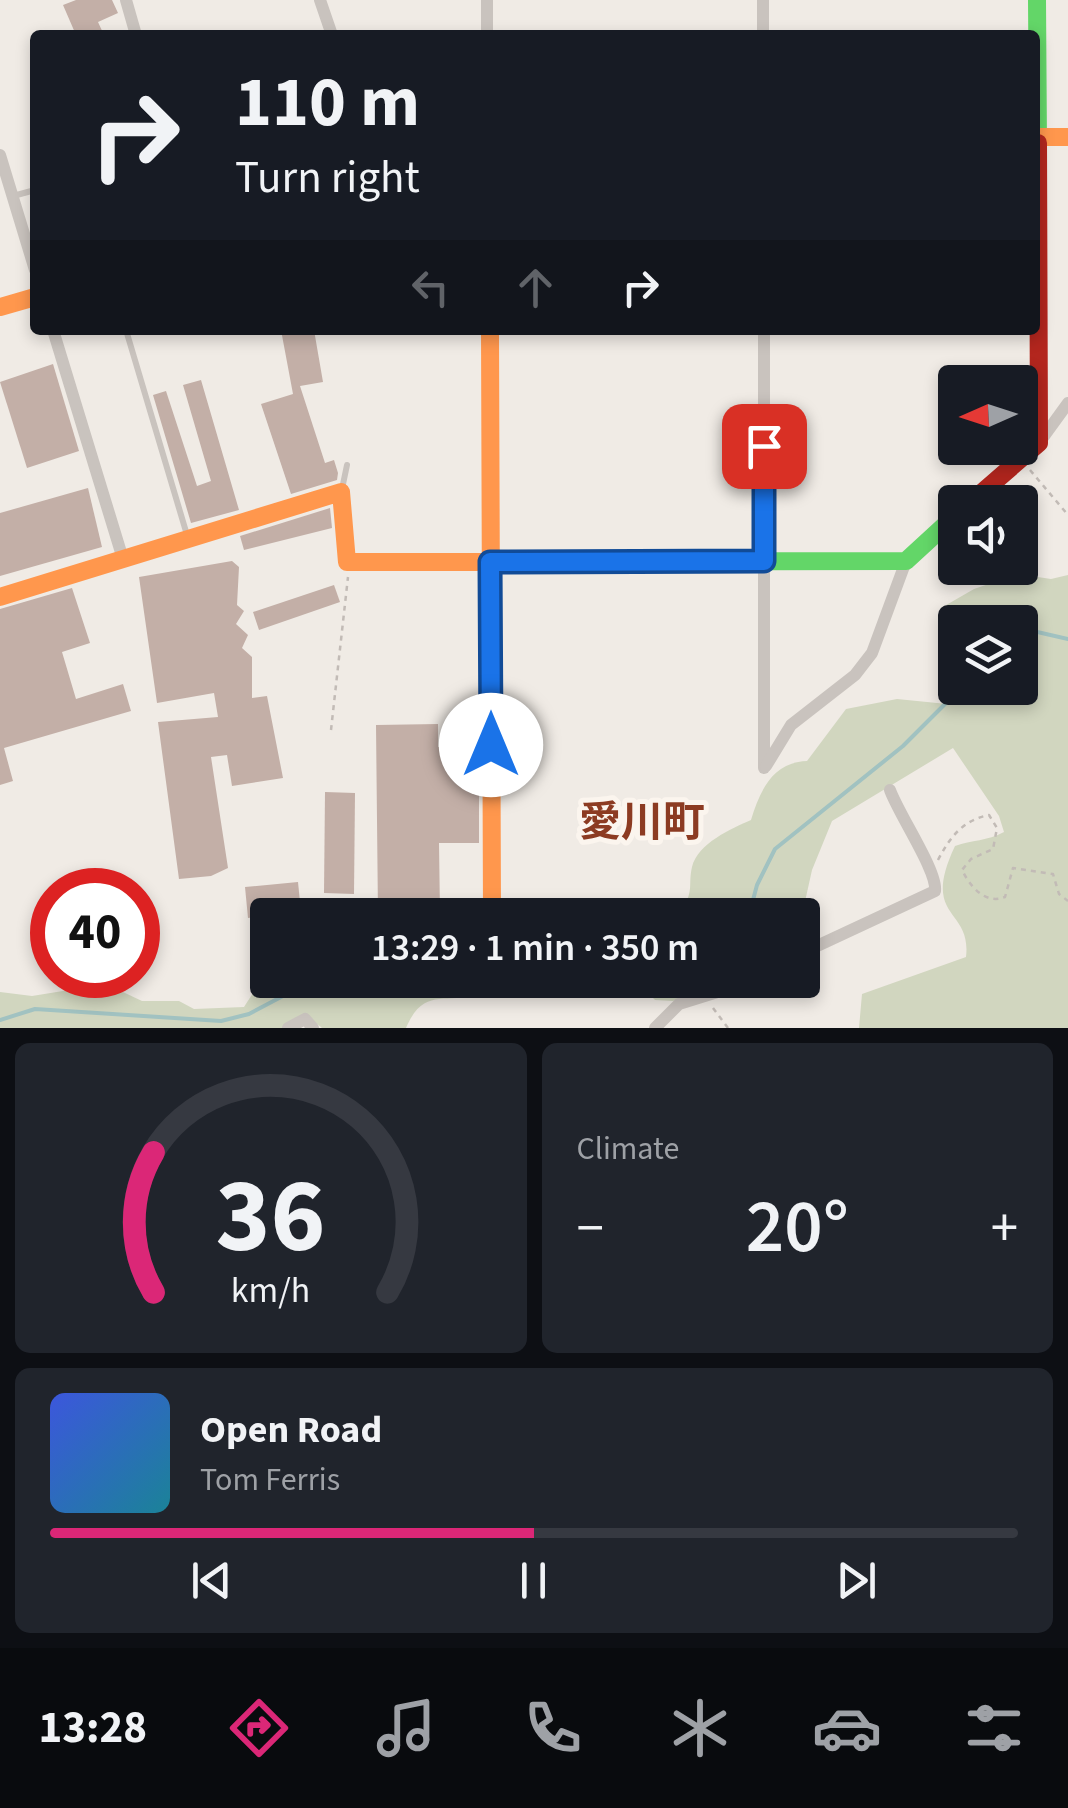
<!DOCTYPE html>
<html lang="en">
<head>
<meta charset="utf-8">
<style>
  body { margin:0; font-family:"Source Sans 3","Noto Sans JP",sans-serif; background:#20242c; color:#f1f3f6; height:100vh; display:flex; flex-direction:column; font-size:38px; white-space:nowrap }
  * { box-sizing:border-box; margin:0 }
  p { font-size:32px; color:#9ea1a6 }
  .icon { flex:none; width:55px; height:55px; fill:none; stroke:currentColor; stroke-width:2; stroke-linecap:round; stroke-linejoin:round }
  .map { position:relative; height:1028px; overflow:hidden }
  .side { display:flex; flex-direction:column; gap:15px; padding:15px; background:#0d0f14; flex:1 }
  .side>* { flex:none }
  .banner { position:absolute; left:30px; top:30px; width:1010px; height:305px; border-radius:10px; box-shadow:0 5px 15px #0003; background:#171b24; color:#f1f3f6; overflow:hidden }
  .needle { width:65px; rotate:267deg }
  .controls { position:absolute; left:938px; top:365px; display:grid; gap:20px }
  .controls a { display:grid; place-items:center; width:100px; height:100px; border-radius:10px; background:#171b24; box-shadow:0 5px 15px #0003; font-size:50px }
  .speed { position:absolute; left:30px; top:868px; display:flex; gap:20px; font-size:50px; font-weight:700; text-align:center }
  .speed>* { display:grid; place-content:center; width:130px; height:130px; border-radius:50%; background:#171b24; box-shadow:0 5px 15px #0003; line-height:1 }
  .speed .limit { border:15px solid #d22; background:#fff; color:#111 }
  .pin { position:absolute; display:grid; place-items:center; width:85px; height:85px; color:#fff; margin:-42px; border-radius:20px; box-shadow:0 5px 15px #0006 }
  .me { position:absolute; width:110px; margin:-55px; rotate:0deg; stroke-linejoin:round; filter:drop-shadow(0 0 8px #0008) }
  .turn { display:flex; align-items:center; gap:35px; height:210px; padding:0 40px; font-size:45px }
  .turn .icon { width:130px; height:130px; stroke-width:2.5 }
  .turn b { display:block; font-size:70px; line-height:85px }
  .lanes { display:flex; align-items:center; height:95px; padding:0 40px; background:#0003; justify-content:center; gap:50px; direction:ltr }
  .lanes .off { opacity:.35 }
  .big { font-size:75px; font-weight:600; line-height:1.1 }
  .side .tile { flex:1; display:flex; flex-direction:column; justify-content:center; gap:15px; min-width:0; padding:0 35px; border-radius:15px; background:#20242c }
  .side .dial { align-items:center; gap:0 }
  .dial svg { height:260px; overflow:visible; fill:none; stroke:#363941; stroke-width:7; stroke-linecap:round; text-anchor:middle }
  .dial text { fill:#f1f3f6; stroke:none }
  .song { display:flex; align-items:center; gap:30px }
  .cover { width:120px; height:120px; border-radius:15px; background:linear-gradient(135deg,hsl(230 70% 55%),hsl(190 70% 35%)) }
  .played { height:10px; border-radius:5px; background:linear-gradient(90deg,#db2777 50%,#363941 50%) }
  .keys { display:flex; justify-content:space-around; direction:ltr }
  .heat { display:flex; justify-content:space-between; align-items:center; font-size:55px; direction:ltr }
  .side .tiles { flex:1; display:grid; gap:15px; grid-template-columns:1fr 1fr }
  .tile:last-child { grid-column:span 2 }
  .trip { position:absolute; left:250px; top:898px; width:570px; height:100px; border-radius:10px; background:#171b24; box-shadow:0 5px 15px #0003; font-weight:600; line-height:100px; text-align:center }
  .tab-bar { display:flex; height:160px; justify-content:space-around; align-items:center; background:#090b0e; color:#9ea1a6 }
  .tab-bar .icon { width:70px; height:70px }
  .tab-bar .on { color:#db2777 }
  .tab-bar b { font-size:45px; color:#f1f3f6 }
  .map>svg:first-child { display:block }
  .green { fill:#d1d6bf; fill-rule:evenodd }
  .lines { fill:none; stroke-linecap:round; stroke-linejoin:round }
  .stream { stroke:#a1c2c1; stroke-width:4 }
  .building { fill:#c3afa7 }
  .path { stroke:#c2bbb6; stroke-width:2.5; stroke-dasharray:5 5; stroke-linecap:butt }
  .lane { stroke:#c9c3be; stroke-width:6 }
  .street { stroke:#c9c3be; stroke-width:12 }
  .fast { stroke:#63d668; stroke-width:18 }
  .slow { stroke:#ff974d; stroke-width:18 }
  .jam { stroke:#b3261e; stroke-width:18 }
  .route-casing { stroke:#114b97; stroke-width:25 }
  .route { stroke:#1a73e8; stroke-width:18 }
  .labels { text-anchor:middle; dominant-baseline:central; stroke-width:10; stroke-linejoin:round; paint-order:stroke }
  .district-label { font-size:42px; font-weight:bold; fill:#8c3b22; stroke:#fbf5ee }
</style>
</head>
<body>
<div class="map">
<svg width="1068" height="1028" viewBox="0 0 1068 1028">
  <rect width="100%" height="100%" fill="#f0ebe5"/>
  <g class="green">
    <path d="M1018,574l33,5 17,-4v453h-209l3,-34 104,-37c6,-50 -46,-37 -11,-111 17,-6 32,-5 49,-14l-5,-16 -46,-68 -121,73 -20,49 -10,45h-174l55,-8c11,-16 5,-23 9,-40 6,-24 39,-38 59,-47 9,-30 22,-58 56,-59l39,-52 51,-10 50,5 6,-6 -12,-90 33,-19zM955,622h65v66h-65z"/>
    <path d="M267,971l1,9h230c-7,4 -15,11 -22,14 -31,11 -52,-8 -70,34h-84l-13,-11 -26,11h-283v-36l32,4 74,-12 36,17h37l15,8 50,-2z"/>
    <polygon points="635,980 736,980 673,1001 655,1000"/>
  </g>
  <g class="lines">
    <g class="stream">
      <polyline points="1020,628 1068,639"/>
      <polyline points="749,915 757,885 775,849 903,746 961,688"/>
      <path d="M0,1020l35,-11 186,12 28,-7 51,-27c41,11 76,13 115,-7"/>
    </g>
  </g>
  <g class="building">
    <polygon points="76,0 112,0 118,13 98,22 104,35 76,35 63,5"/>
    <polygon points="281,330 314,330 323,382 300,386 325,463 334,460 338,473 337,480 291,494 261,404 293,394"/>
    <polygon points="53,364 79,451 27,468 0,382"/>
    <polygon points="201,380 239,510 191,523 153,395 166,391 197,486 211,481 183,385"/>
    <polygon points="88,488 102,547 0,576 0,513"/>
    <polygon points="330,508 332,528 244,550 240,536"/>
    <polygon points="232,561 239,567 237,605 244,611 236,624 248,635 242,648 252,657 252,698 267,696 283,778 232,786 227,755 211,757 228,868 211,876 179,879 158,722 218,717 214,693 157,703 139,577"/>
    <polygon points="334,585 340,602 259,630 253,612"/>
    <polygon points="72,588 90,643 62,652 76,699 123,684 131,711 4,748 13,781 0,785 0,609"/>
    <polygon points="438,724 438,747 479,747 479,843 439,843 440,915 378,915 376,725"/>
    <polygon points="325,792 355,793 354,894 324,893"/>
    <polygon points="298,882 301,912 248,918 245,887"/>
  </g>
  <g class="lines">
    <g class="path">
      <polyline points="1030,470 1068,515"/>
      <polyline points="331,730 348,577"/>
      <path d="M938,860c12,-23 25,-40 51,-45l8,13 -4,21 -22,10 -9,11c8,16 23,35 43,27l8,-29 40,6 6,20 9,7"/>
      <polyline points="713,1008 728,1028"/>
    </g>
    <g class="lane">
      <polyline points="13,196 35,190"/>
      <polyline points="126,330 187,535"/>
      <polyline points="342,489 347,465"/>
    </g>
    <g class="street">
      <polyline points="126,0 136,35"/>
      <polyline points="320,0 332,35"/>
      <polyline points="763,0 763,35"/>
      <polyline points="487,35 487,0"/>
      <polyline points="0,155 35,270"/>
      <polyline points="53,330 123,559"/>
      <polyline points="764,330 764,768"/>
      <polyline points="1039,443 1068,403"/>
      <polyline points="766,766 791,725 855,675 872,653 906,561"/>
      <path d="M802,953l133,-62c3,-19 -36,-76 -45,-101"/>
      <polyline points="288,1028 305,1019 313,1028"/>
      <polyline points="655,1028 679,1004 756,980"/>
    </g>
    <g class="fast">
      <polyline points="1037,0 1038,143"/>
      <polyline points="517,562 906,561 955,516"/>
    </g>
    <g class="slow">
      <polyline points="1035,137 1068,137"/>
      <polyline points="0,307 35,297"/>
      <polyline points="490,330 492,914"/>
      <polyline points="0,597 341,492 347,562 517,562"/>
    </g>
    <polyline class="jam" points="971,502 1039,443 1038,143"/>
  </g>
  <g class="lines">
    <g class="route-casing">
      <polyline id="route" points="491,745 490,562 764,561 764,446"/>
    </g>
    <use href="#route" class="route"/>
  </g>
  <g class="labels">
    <g class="district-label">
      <text x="642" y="823">愛川町</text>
    </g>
  </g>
</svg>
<div class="controls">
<a><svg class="needle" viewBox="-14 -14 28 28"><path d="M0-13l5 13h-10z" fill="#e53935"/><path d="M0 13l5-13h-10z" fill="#9ea1a6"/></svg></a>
<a><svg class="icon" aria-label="sound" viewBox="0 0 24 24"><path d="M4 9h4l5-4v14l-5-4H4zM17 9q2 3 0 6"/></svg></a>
<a><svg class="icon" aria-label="layers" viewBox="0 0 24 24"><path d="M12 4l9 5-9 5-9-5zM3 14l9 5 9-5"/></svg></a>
</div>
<div class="speed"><div class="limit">40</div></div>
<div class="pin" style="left:764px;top:446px;background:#d93025"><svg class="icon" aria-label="arrive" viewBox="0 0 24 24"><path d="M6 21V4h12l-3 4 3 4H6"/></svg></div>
<svg class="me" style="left:491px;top:745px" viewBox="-20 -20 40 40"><circle r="19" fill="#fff"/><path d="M0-13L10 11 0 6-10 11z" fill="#1a73e8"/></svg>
<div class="trip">13:29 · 1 min · 350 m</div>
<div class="banner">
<div class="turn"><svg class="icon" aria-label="right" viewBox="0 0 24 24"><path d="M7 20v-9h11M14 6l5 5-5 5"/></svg><div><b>110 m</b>Turn right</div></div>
<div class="lanes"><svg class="icon off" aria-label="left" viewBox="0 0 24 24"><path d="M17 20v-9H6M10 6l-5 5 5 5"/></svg><svg class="icon off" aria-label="ahead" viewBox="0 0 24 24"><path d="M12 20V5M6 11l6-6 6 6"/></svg><svg class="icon" aria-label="right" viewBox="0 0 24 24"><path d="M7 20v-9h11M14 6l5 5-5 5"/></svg></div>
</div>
</div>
<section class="side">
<div class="tiles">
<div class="tile dial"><svg viewBox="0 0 100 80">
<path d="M14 69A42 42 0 1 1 86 69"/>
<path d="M14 69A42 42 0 0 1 14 26" stroke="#db2777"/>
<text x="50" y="56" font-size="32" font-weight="700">36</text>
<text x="50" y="72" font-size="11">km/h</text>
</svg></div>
<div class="tile"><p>Climate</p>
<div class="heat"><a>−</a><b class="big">20°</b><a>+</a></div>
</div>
<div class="tile">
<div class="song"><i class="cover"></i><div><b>Open Road</b><p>Tom Ferris</p></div></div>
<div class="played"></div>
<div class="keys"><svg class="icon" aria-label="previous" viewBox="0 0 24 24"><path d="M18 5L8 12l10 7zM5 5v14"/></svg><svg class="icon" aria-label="pause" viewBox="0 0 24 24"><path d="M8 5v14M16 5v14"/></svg><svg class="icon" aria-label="next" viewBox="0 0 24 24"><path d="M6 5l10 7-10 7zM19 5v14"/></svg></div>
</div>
</div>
</section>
<nav class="tab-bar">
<b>13:28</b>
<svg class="icon on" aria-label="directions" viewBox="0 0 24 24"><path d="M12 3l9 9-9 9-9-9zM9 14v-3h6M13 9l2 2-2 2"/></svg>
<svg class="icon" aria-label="music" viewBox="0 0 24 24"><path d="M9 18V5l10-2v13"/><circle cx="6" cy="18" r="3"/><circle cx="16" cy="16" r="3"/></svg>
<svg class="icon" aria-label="phone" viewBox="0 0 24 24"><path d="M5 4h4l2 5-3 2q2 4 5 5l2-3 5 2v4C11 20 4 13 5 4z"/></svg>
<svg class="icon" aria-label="climate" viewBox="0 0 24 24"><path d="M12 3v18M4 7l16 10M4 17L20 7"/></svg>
<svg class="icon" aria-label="car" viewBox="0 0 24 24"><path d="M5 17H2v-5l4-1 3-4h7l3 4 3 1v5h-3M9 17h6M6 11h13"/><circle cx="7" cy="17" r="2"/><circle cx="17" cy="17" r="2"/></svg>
<svg class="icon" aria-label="filters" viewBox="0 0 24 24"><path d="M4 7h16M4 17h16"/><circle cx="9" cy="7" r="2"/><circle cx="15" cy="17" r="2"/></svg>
</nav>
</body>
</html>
